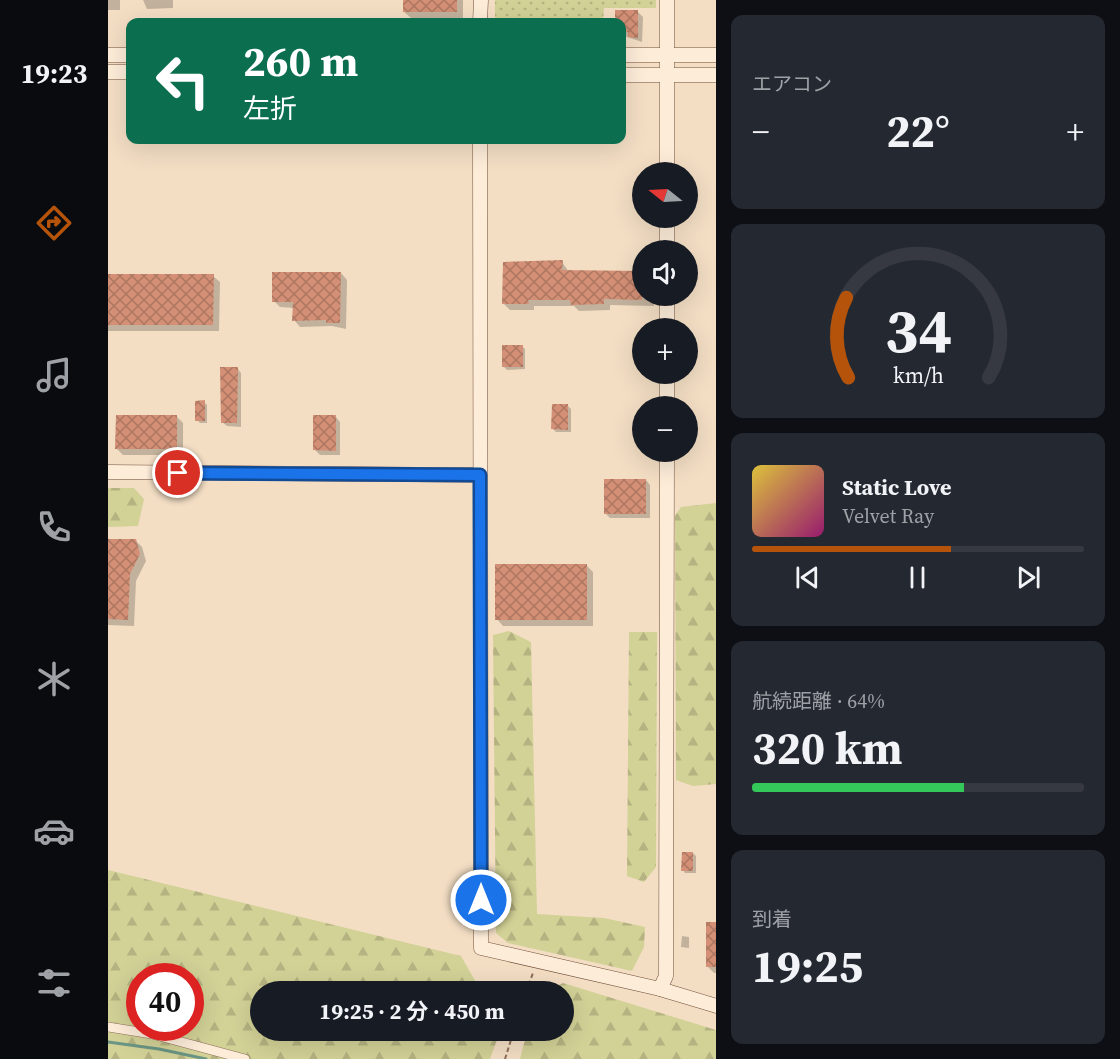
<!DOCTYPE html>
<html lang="ja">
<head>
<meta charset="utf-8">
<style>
  body { margin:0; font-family:"Source Serif 4","Noto Sans JP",serif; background:#242831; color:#f1f3f6; height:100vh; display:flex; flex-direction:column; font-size:22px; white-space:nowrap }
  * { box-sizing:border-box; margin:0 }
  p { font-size:20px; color:#9ea1a6 }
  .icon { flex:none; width:33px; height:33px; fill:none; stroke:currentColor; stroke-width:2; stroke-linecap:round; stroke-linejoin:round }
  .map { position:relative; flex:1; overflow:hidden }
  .panel { display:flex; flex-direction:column; gap:15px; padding:15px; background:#0d0f14; width:404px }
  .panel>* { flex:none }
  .guide { position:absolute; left:18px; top:18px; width:500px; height:126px; border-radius:12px; box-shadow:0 6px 24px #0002; background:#0b6e4f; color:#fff; overflow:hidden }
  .needle { width:39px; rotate:288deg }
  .fabs { position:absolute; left:524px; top:162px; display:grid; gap:12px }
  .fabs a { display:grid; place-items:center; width:66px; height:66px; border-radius:50%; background:#171b24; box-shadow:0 6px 24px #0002; font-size:30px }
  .speed { position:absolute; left:18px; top:963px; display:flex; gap:12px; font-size:30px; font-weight:700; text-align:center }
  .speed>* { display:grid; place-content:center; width:78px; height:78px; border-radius:50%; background:#171b24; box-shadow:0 6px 24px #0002; line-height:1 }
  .speed .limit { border:9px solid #d22; background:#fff; color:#111 }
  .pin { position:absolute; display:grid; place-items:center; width:51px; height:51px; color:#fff; margin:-26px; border:3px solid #fff; border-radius:50%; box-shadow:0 2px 6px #0007 }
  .me { position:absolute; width:66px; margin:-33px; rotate:0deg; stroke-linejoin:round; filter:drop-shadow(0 0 4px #0008) }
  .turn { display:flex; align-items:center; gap:21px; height:126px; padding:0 18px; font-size:27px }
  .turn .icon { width:78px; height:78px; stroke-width:2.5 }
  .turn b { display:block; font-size:42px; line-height:51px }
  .big { font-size:45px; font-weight:700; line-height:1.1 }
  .panel .card { flex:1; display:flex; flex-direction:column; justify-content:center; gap:9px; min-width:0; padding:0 21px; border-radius:12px; background:#242831 }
  .panel .dial { align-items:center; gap:0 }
  .dial svg { height:156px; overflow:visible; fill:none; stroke:#363941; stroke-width:7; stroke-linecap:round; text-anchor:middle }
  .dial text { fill:#f1f3f6; stroke:none }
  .song { display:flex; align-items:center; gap:18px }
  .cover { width:72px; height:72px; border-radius:9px; background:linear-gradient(135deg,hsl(50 70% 55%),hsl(320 70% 35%)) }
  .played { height:6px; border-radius:3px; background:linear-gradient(90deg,#b45309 60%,#363941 60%) }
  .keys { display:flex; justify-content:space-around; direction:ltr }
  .heat { display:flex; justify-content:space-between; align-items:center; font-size:33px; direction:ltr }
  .charge { height:9px; border-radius:4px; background:linear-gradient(90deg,#34c759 64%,#363941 0) }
  .trip { position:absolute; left:142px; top:981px; width:324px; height:60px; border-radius:30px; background:#171b24; box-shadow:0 6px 24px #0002; font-weight:700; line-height:60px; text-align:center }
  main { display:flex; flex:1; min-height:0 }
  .tab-bar { display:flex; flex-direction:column; width:108px; justify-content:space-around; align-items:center; background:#090b0e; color:#9ea1a6 }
  .tab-bar .icon { width:42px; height:42px }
  .tab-bar .selected { color:#b45309 }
  .tab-bar b { font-size:27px; color:#f1f3f6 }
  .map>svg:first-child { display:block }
  .forest { fill:url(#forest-firs); fill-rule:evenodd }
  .park { fill:url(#park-dots) }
  .shadow { fill:#0003 }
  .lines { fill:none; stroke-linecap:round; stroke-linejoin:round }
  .stream { stroke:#6b9585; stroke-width:3 }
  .building { fill:url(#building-cross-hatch) }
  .street-casing { stroke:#8f6e58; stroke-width:10 }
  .secondary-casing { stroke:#714f3b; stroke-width:15 }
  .path { stroke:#8f6e58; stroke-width:2; stroke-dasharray:4.5 3; stroke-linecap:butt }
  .street { stroke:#fcecd8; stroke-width:9 }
  .secondary { stroke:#fcecd8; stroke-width:14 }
  .route-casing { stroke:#114b97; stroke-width:15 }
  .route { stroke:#1a73e8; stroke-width:10 }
</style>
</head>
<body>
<main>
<nav class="tab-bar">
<b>19:23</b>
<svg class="icon selected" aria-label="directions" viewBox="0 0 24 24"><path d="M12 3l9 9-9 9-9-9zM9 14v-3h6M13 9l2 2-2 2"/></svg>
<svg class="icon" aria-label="music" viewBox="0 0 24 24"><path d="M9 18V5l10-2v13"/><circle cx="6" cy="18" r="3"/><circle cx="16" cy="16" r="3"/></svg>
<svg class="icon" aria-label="phone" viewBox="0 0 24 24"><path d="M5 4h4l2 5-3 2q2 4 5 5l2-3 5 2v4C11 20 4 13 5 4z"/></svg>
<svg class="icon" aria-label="climate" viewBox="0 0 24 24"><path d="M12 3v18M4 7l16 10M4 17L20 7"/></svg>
<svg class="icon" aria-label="car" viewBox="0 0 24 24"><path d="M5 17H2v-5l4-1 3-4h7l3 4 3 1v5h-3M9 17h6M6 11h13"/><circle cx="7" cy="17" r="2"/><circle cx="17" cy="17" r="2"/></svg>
<svg class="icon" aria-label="filters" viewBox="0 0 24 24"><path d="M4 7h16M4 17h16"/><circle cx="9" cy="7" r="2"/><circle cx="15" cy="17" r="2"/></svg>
</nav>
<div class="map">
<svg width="609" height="1059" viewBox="0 0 609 1059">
  <defs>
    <pattern id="forest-firs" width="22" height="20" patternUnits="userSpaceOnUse" patternTransform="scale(1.5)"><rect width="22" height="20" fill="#d2d196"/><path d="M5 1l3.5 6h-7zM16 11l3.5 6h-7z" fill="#b5b381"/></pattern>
    <pattern id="park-dots" width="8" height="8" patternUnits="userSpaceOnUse" patternTransform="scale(1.5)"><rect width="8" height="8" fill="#d2d196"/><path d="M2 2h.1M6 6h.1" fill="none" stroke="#b5b381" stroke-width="1.8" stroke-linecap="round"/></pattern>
    <pattern id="building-cross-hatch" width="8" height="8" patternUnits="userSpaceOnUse" patternTransform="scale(1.5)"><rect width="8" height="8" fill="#d49076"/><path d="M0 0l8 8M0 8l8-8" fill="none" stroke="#ad7660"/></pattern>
  </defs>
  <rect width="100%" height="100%" fill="#f3dec4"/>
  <g class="forest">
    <polygon points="0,488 26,488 36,499 30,526 0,527"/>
    <polygon points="608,503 608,784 585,786 568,780 567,516 573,507"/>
    <polygon points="401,631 423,642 429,914 496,918 537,927 536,947 524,971 400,943 388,933 385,635"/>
    <polygon points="521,632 549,632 548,867 536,882 519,876"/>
    <path d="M0,870l353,86 20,35 -220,1v38h233l3,10 -7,19h-382zM32,976h50v52h-50z"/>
    <polygon points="455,983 608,1030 608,1059 412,1059 419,1031 456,1030 456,992 438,991"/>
  </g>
  <polygon class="park" points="387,0 548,0 548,8 496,8 495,22 387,22"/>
  <g class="shadow">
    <rect x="0" y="0" width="12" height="10"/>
    <polygon points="35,0 65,0 65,8 39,9"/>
    <polygon points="296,0 355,0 355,18 303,18 296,12"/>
    <polygon points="509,12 530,12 535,17 534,42 513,35 513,22 509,22"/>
    <polygon points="454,262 461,272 534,272 534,296 546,296 546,306 502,305 502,310 471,311 466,306 426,306 426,310 402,310 395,303"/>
    <polygon points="233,273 239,280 238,329 224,326 192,327 186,320 186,308 172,307 166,301"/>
    <polygon points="0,276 105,276 112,282 111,331 0,331"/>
    <polygon points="414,346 417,349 417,369 399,370 396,367"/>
    <polygon points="129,368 133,373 133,427 119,426 114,422"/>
    <polygon points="96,402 99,405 99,423 92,423 89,420"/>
    <polygon points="460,406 463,409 463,432 448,432 445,429"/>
    <polygon points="69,417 75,423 75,455 15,455 9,449"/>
    <polygon points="228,417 232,422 232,455 212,455 207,450"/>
    <polygon points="538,480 542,485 542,518 502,518 497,513"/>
    <polygon points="0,540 27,540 34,547 38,561 28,581 26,626 0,625"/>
    <polygon points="479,566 485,572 485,626 395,626 389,619"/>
    <polygon points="585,853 588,856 588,873 577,873 575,870"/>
    <polygon points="609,923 609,973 606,973 599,966"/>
    <polygon points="574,936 581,937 581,948 573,947"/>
  </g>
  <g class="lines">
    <polyline class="stream" points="0,1042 51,1049 98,1059"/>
  </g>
  <g class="building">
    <rect x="295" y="0" width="54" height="12"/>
    <polygon points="507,10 530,10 530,38 520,37 520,32 513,32 513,22 507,22"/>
    <polygon points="455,260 454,270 534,271 534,300 496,299 496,304 463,305 462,300 420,300 421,304 394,304 395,262"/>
    <polygon points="164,272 233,272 232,323 218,323 218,320 184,321 185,302 164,302"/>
    <polygon points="0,274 106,274 105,325 0,325"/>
    <rect x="394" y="345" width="21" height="22"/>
    <polygon points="112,367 130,367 129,423 113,423"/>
    <polygon points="97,400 97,421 87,421 87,401"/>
    <polygon points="444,404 460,404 460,430 443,429"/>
    <polygon points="8,415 69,415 69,449 7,449"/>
    <polygon points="205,415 228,415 228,451 205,450"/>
    <rect x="496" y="479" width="42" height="35"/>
    <polygon points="0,539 28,539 32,554 22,574 20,620 0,619"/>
    <rect x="387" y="564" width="92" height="56"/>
    <polygon points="574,852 585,852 585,871 573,871"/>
    <rect x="598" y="922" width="11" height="45"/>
  </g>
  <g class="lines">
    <g class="street-casing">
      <polyline id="street" points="0,1027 44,1034 137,1059"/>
    </g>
    <g class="secondary-casing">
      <g id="secondary">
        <polyline points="372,22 373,0"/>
        <polyline points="0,55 22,55"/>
        <polyline points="513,55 609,55"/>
        <polyline points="0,72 22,72"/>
        <polyline points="513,75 609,75"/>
        <polyline points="372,140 373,948 552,989 609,1006"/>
        <polyline points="559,172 559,0"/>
        <polyline points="559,250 559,218"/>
        <polyline points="559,328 559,296"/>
        <polyline points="559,406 559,374"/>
        <polyline points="0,472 372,475"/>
        <polyline points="552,989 558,976 559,452"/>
      </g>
    </g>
    <g class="path">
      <polyline points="418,992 425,973"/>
      <polyline points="397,1059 406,1030"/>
    </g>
    <use href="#street" class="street"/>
    <use href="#secondary" class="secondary"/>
  </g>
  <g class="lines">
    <g class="route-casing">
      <polyline id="route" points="70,473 372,475 373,900"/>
    </g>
    <use href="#route" class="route"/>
  </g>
</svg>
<div class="fabs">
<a><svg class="needle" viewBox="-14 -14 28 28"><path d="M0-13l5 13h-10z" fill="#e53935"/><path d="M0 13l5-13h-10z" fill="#9ea1a6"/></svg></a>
<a><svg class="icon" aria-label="sound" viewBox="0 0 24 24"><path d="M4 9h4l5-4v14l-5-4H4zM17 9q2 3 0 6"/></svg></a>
<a>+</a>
<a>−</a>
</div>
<div class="speed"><div class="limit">40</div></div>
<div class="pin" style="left:70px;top:473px;background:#d93025"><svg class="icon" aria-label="arrive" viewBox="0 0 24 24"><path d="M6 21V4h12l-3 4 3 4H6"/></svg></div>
<svg class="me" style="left:373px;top:900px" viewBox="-20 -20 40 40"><circle r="17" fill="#1a73e8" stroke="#fff" stroke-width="3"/><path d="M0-11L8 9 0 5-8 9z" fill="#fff"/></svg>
<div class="trip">19:25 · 2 分 · 450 m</div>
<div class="guide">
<div class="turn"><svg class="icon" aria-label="left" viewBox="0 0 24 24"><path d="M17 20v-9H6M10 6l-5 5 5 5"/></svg><div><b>260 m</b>左折</div></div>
</div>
</div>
<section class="panel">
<div class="card"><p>エアコン</p>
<div class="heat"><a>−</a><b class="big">22°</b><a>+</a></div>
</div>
<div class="card dial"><svg viewBox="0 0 100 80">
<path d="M14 69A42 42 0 1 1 86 69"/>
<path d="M14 69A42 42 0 0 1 13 28" stroke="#b45309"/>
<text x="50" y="56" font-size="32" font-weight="700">34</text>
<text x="50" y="72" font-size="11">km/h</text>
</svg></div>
<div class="card">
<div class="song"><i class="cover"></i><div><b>Static Love</b><p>Velvet Ray</p></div></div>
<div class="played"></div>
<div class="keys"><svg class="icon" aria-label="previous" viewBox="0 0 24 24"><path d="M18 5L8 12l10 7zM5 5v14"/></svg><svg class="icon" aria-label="pause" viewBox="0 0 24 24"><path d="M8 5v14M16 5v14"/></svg><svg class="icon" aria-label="next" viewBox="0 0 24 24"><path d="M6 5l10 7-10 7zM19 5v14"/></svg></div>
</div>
<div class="card"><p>航続距離 · 64%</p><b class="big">320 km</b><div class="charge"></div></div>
<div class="card"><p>到着</p><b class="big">19:25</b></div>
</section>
</main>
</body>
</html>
